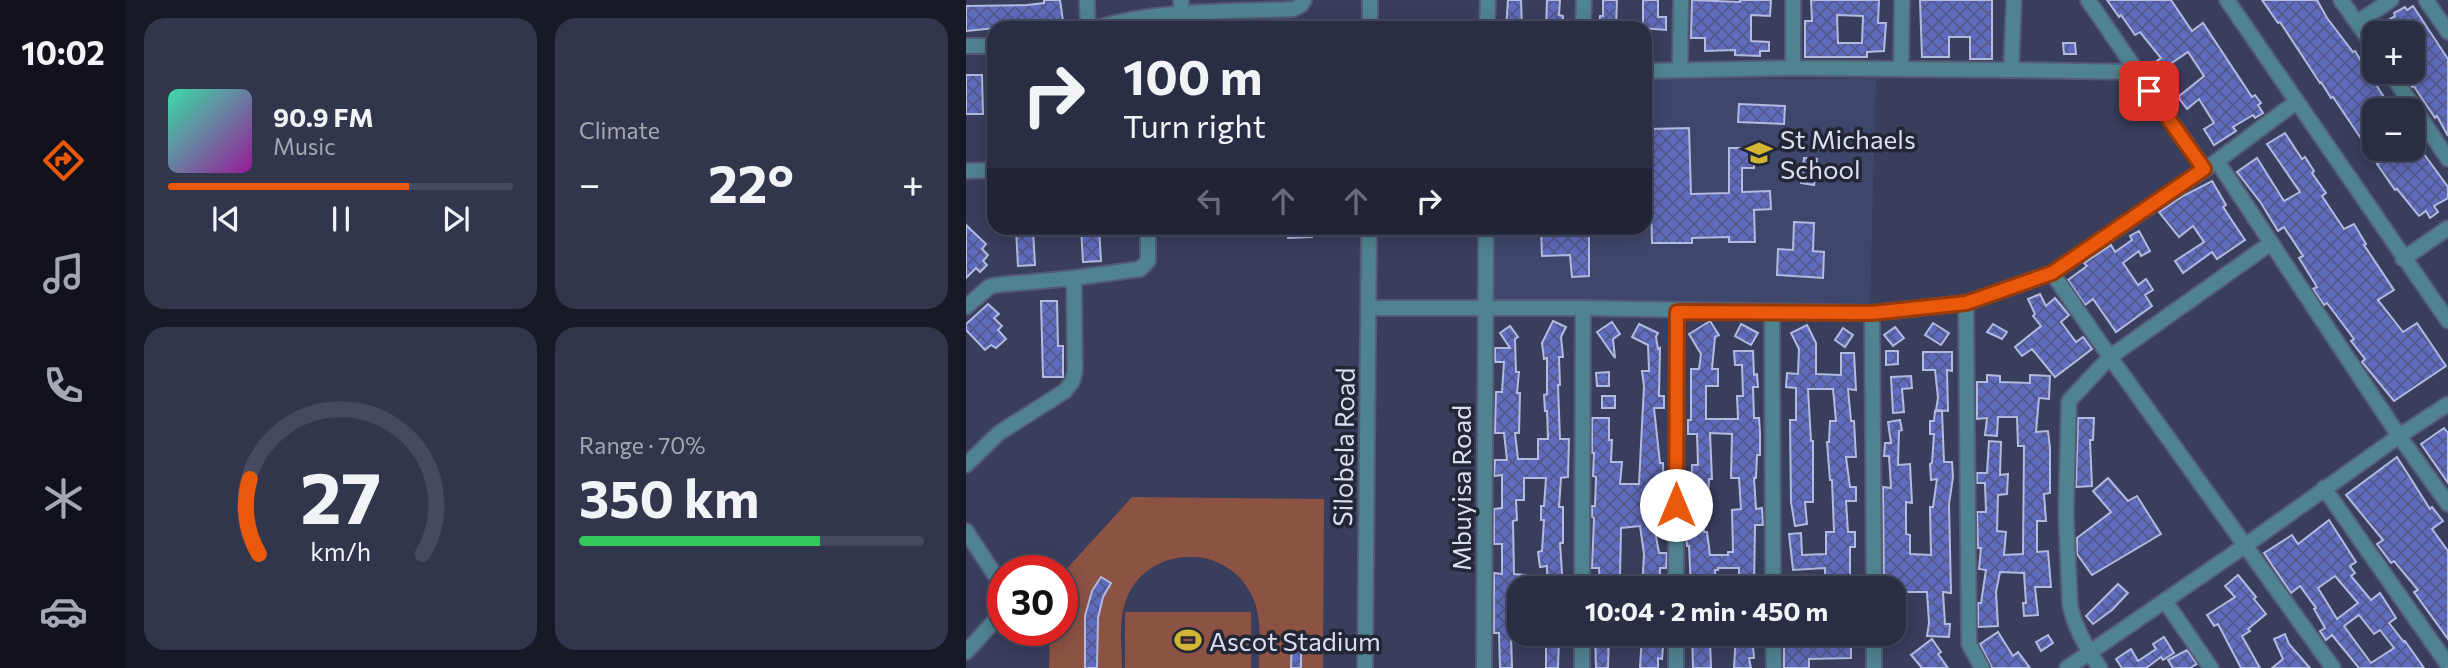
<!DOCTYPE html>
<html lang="en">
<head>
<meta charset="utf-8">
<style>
  body { margin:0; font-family:Commissioner,sans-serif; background:#32364c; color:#f1f3f6; height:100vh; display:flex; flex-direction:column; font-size:26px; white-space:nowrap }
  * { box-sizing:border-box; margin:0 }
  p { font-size:23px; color:#a5a8b3 }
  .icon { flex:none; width:38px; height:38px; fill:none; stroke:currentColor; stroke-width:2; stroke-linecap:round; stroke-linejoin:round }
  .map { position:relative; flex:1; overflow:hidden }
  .sheet { display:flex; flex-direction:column; gap:18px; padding:18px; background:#171926; width:840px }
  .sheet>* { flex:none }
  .hud { position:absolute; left:21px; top:21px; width:665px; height:214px; border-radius:21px; box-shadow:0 4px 18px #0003,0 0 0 2px #464a5e; background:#2a2e45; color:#f1f3f6; overflow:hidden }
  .controls { position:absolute; left:1396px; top:21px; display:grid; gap:14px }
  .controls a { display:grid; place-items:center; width:63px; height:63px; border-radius:14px; background:#2a2e45; box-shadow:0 4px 18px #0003,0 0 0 2px #464a5e; font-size:35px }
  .speed { position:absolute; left:21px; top:555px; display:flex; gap:14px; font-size:35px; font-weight:700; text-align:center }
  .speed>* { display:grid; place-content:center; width:91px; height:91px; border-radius:50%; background:#2a2e45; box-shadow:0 4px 18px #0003,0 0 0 2px #464a5e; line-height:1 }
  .speed .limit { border:10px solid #d22; background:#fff; color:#111 }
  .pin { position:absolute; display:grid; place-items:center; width:60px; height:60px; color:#fff; margin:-30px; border-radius:14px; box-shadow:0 4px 10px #0006 }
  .me { position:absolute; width:77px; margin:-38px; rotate:0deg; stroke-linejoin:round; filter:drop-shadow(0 0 5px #0008) }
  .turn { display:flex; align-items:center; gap:24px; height:147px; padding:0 21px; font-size:32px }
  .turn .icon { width:91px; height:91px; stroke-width:2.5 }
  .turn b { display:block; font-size:49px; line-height:60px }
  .lanes { display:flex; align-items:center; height:66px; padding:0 21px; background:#0003; justify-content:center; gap:35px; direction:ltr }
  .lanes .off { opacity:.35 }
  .big { font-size:52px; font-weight:700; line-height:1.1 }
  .sheet .widget { flex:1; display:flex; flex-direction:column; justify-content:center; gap:10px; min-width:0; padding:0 24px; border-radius:21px; background:#32364c }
  .sheet .dial { align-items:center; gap:0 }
  .dial svg { height:182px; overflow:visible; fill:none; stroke:#464a5e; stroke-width:7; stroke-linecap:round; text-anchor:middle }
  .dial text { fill:#f1f3f6; stroke:none }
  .song { display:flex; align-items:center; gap:21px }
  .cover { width:84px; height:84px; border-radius:10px; background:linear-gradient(135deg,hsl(160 70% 55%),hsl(300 70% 35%)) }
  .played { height:7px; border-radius:4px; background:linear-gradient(90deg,#ea580c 70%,#464a5e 70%) }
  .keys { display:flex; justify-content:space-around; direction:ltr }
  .heat { display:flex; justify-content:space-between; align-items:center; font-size:38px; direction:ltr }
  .charge { height:10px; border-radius:5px; background:linear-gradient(90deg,#34c759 70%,#464a5e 0) }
  .sheet .tiles { flex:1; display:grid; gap:18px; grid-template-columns:repeat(2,1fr) }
  .trip { position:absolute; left:541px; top:576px; width:399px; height:70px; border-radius:21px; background:#2a2e45; box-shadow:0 4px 18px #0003,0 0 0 2px #464a5e; font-weight:700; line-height:70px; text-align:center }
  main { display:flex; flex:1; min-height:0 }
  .menu { display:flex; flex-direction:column; width:126px; justify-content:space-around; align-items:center; background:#11121c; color:#a5a8b3 }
  .menu .icon { width:49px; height:49px }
  .menu .active { color:#ea580c }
  .menu b { font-size:32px; color:#f1f3f6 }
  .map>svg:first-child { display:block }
  .built { fill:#3f466b }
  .pitch { fill:#8c5244 }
  .building { fill:url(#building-cross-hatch); stroke:#b2badf; stroke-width:2; fill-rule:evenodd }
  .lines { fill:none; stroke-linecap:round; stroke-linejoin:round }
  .minor-casing { stroke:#555b77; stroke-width:18 }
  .minor { stroke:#508390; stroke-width:14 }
  .route-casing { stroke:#983908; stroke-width:18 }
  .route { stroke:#ea580c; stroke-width:12 }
  .labels { text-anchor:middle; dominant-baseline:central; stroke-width:7; stroke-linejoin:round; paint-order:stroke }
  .poi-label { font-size:26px; fill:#dadef1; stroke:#232634; text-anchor:start }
  .street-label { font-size:26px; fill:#dadef1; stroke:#232634 }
</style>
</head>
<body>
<main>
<nav class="menu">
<b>10:02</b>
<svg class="icon active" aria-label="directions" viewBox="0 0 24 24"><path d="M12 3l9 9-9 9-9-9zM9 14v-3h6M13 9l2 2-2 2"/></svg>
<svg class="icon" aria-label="music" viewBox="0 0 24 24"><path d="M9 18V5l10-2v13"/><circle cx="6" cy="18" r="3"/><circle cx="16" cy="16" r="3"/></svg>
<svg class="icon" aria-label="phone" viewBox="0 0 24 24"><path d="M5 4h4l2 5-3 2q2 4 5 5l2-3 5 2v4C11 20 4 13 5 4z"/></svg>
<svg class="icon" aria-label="climate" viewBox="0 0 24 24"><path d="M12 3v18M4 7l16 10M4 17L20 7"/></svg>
<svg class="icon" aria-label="car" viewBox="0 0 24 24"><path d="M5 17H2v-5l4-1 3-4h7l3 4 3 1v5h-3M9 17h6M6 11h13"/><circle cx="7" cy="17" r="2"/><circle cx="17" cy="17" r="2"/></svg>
</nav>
<section class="sheet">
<div class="tiles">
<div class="widget">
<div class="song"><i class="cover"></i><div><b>90.9 FM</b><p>Music</p></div></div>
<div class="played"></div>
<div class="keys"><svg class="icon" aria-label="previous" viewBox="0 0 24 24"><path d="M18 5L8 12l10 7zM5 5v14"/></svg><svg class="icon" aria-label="pause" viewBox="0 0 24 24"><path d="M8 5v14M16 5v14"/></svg><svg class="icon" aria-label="next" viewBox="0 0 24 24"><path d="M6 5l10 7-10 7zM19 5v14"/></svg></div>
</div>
<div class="widget"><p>Climate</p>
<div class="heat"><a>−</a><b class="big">22°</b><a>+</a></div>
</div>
<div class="widget dial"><svg viewBox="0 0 100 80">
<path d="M14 69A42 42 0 1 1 86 69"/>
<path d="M14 69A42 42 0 0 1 10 36" stroke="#ea580c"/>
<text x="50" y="56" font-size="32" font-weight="700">27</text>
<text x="50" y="72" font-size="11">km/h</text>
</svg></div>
<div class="widget"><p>Range · 70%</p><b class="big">350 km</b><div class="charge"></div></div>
</div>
</section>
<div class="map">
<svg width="1482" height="668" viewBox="0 0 1482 668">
  <defs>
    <pattern id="building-cross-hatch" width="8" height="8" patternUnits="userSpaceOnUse" patternTransform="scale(1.75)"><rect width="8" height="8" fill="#5f6bbe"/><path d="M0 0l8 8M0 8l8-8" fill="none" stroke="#525989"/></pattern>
  </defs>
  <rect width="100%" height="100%" fill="#383e5c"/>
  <polygon class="built" points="679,79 910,79 904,308 527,303 527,228 679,228"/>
  <g class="pitch">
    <path d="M166,497l192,2 -1,169h-64c0,-24 4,-52 -8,-74 -27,-54 -108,-48 -126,9 -7,21 -3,44 -3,65h-73l1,-38h12v-56z"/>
    <rect x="159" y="612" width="126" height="56"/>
  </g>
  <g class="building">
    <polygon points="78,0 94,0 97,21 90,21 90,27 40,27 0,31 0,6 61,5 78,3"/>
    <polygon points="542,0 555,0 556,28 540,28"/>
    <polygon points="581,0 594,0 593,15 597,16 597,28 580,28"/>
    <polygon points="637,0 651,0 650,28 633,28 634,16 637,16"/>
    <polygon points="677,0 692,0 692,17 700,17 700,30 677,28"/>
    <polygon points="726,0 774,2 774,0 805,0 804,16 785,15 785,41 803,42 803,51 794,51 794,56 769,55 769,50 739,51 739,38 725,38"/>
    <path d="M845,0h68l-1,23h8l-2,28 -17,1v5h-62v-36h7zM871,15l26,1 -1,27h-24z"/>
    <polygon points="954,0 1026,0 1026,59 1004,59 1004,37 983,37 983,57 956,57"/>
    <polygon points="1141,0 1205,0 1226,31 1237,23 1286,97 1289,95 1295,103 1292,105 1297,113 1289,118 1287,115 1267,127 1270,131 1248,145 1238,129 1248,123 1233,99 1221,109 1212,97 1238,76 1222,52 1194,71 1188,63 1195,58 1174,32 1169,35 1155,15 1153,17"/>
    <polygon points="1296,0 1351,0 1361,18 1387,52 1389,51 1426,110 1398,110 1409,127 1409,136 1398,143 1367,97 1365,98 1355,82 1354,83 1314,22 1312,23"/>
    <polygon points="1447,6 1482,59 1482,136 1471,116 1469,118 1447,85 1446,87 1437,75 1447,72 1447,33 1441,33 1437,27 1427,33 1410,33 1407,29 1429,16 1428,13 1439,7 1441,10"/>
    <polygon points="1097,43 1109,43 1110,54 1098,54"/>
    <polygon points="0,75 16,75 17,114 0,114"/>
    <polygon points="773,104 819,106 818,124 772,122"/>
    <polygon points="723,128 725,194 763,193 763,148 788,148 788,168 776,168 776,192 804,191 805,209 788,210 789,242 763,242 763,237 726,238 726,243 686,243 683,129"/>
    <polygon points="1319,133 1336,159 1339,157 1348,171 1346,173 1360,193 1356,196 1378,229 1388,224 1400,244 1398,245 1428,290 1412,300 1437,332 1451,323 1480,366 1428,401 1396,362 1399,359 1385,341 1388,339 1361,303 1358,305 1347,289 1351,287 1333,258 1337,256 1318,227 1312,231 1295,203 1271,172 1291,158 1318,201 1334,192 1301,144"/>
    <polygon points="1447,139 1482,187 1482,198 1468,206 1472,212 1464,218 1460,211 1453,216 1431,189 1429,190 1411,164 1434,149 1447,149"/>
    <polygon points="838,158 851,159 848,185 835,183"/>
    <polygon points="1246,181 1260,205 1257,207 1279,240 1251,259 1246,252 1217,273 1209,261 1238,242 1227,226 1213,237 1193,212 1217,196"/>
    <polygon points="828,222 848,223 847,251 858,252 857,278 811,275 812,249 827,250"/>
    <polygon points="0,225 20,244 16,249 22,255 17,261 21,265 14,272 10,268 0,278"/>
    <polygon points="115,228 133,228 135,261 117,262"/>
    <polygon points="321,228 346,228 346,237 322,238"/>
    <polygon points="575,228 623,228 623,276 606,277 604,255 576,256"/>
    <polygon points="67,229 69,265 52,266 50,230"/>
    <polygon points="1173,231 1184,251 1175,256 1173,251 1157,263 1172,285 1180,279 1187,290 1179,295 1186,306 1150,332 1127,299 1119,305 1102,280 1121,266 1118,263 1145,245 1149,252 1166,240 1164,236"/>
    <polygon points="1074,294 1080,306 1089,298 1103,315 1095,322 1110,342 1117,337 1126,349 1089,377 1066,349 1056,356 1049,347 1075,326 1067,316 1069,314 1062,299"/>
    <polygon points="75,301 91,301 92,346 97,346 97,377 77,377"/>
    <polygon points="22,304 33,314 28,318 36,326 32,330 40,339 30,348 25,345 19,350 0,330 0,324"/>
    <polygon points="587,321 600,327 595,337 597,357 593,357 594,385 592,385 594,439 603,439 602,477 595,478 593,507 597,507 597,543 594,543 597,588 581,588 581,566 574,567 572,552 576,551 578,520 575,520 575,506 578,506 580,478 558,478 558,500 550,500 551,520 547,521 548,574 560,575 559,588 553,588 551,634 545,634 546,668 534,668 533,633 528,633 528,573 536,574 536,544 528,544 528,509 536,508 536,475 528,476 529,460 541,460 538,433 529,433 530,392 536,392 538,362 529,362 529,348 544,348 534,333 544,326 552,337 549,339 550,372 553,372 551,393 554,393 553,433 549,433 552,459 572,459 572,439 582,439 581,411 579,411 578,395 581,394 581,358 578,359 576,343"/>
    <path d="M744,321l9,14 -4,2 -3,32h6v17h-12v33h32l-1,-23h6l-1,-31h-7l-1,-14h19l1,24 3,-1 1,13h-5l1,31h5l1,14v23h-3l-1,23h-2l2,31 6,-1 1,17h-8l-1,63h-15v-20h-21v2h-3l1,18h-25l-2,-42h-2l-1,-12 4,-1 2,-68h6l-1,-31h-9v-14h3v-51h8l2,-15 -12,-20zM744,433l22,1 -1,44h8l2,31 -9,1 1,42h-5v3h-18l-3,-23h-3l1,-30h3l1,-23h3z"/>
    <polygon points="646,322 654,334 647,339 649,358 631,332"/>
    <polygon points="967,323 983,333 975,345 959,335"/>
    <polygon points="673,324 692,333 690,337 692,349 694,348 693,396 698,396 698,408 688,408 694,463 697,463 699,525 688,525 693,553 701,553 700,568 694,568 694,588 676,588 678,554 674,526 655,528 654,576 656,576 657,588 634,588 633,568 626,568 628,518 626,517 626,506 629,506 630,477 627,476 628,453 626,453 626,418 643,418 643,440 646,440 645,462 656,462 654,484 673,484 678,386 676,371 683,371 682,345 666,337"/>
    <polygon points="775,324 792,333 785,345 769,336"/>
    <polygon points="1027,324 1041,332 1036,339 1021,332"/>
    <polygon points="841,325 850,343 850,374 875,375 875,353 888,353 890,390 882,389 885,421 888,421 890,457 880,457 884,487 890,487 890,501 880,501 882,532 889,532 889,547 884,547 884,588 859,588 859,568 827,570 823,534 835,533 836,555 860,554 860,532 868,532 866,480 864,480 861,442 863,442 864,421 870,421 867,389 842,389 845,441 847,441 847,502 839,502 841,524 829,526 825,502 824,420 830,420 830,388 820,387 821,373 832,374 833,349 825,333"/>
    <polygon points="929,327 938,338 927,346 918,335"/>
    <polygon points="877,328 887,335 879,347 869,340"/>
    <polygon points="920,351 932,351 932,364 920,365"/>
    <polygon points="957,352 986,352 986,371 981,370 982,411 970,410 972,398 969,370 957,370"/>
    <polygon points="643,372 643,386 631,386 630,373"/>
    <polygon points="1021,375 1034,376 1034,382 1064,383 1064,375 1084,376 1083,399 1073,398 1070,432 1082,431 1084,448 1084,493 1078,494 1080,521 1071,521 1071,552 1082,551 1085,587 1069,587 1072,615 1058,616 1057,603 1060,603 1058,573 1034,572 1030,592 1032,626 1012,627 1012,603 1015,603 1020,570 1013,569 1015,548 1012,548 1011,512 1020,512 1019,483 1011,483 1011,473 1021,473 1023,441 1035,442 1034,475 1042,474 1041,494 1032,495 1031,531 1040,532 1038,555 1057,554 1058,446 1052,446 1051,417 1032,417 1031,436 1019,435 1021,418 1011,419 1011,382 1021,382"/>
    <polygon points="945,376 946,388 936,389 938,412 927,413 925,377"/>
    <rect x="636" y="396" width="13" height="12"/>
    <polygon points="969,411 976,411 978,462 986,462 987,477 983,504 985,593 977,592 979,624 984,624 983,637 961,636 963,623 961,592 938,592 934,622 928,622 928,588 918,588 917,487 925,488 923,456 918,456 919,443 925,443 922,422 934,420 936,430 933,431 932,465 944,464 946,503 940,502 940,534 944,535 944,554 965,555 964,507 967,507 971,479 965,480 964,464 966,463 968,434 964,434 964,421 968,421"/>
    <polygon points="1112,418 1128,418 1127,440 1124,440 1126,486 1110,487"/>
    <polygon points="1478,428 1482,433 1482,483 1455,444"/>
    <polygon points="1431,457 1464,509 1466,507 1477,521 1466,529 1482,551 1482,639 1448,592 1452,590 1428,561 1425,563 1411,544 1417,540 1380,495"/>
    <polygon points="1142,478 1162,501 1171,496 1195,534 1126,575 1111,554 1111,538 1145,512 1127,491"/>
    <path d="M1363,520l27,42 -6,4 5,7 -4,3 20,24 9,-7 16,25 -7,5 15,19 1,-1 19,27h-65l-27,-33 -6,5 -6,-9 5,-3 -11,-19 2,-1 -16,-22 -9,7 -27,-40 28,-18 6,9zM1369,576l23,27 -21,16 -19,-31zM1393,615l15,19 6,-4 14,18 -23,15 -27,-37z"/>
    <polygon points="1272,575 1290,597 1288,599 1300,614 1282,629 1284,631 1276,636 1294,668 1275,668 1252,624 1248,626 1241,615 1269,597 1259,586"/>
    <polygon points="135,577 145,583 137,597 132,618 131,668 119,668 119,616 126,591"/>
    <polygon points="833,578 834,588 823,588 822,579"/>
    <polygon points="1152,584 1162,593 1146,610 1127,624 1120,616"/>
    <polygon points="928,623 938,623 937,636 928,636"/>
    <polygon points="1032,632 1047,656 1052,652 1064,668 1026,668 1014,644"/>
    <polygon points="629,634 643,634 642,668 630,668"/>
    <polygon points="676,634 698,634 696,659 692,658 692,668 674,668"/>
    <polygon points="726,634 742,634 741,641 744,641 745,668 727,668"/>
    <polygon points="770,634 786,634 788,658 783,658 785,668 768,668"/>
    <polygon points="818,634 837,634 837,645 859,645 858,643 865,643 866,634 880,634 880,642 885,642 885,658 843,659 843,668 818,668"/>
    <polygon points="1319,634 1323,644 1344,668 1306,668 1317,659 1308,639"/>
    <polygon points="1082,635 1087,643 1075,651 1070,642"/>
    <polygon points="326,637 335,637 335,668 325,668"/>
    <polygon points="1198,637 1208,653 1197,660 1195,657 1180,668 1156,668 1150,659 1165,649 1172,661 1190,649 1187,644"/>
    <polygon points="966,639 975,652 972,654 982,668 956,668 945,655"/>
    <polygon points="593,640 592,668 580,668 580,641"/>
    <polygon points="1221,650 1231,664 1224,668 1207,668 1202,660"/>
  </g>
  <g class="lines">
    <g class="minor-casing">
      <g id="minor">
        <polyline points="121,0 122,28"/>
        <polyline points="827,0 827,68 1045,70 1048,0"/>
        <polyline points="1122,0 1238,169"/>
        <polyline points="1261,0 1482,321"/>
        <polyline points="1375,0 1409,48"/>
        <polyline points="1460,0 1482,32"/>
        <polyline points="215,14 215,0"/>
        <polyline points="1392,22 1425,0"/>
        <path d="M130,28c61,-19 134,-16 198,-19l7,-4 3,-5"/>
        <polyline points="404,28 404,0"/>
        <polyline points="521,28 522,0"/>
        <polyline points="617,28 618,0"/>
        <polyline points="0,46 28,46"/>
        <polyline points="935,68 936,0"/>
        <polyline points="714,70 715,0"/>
        <polyline points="1045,70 1170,72"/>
        <polyline points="679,71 827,68"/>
        <polyline points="1424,72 1482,159"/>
        <polyline points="1330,102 1251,161 1433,436 1482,504"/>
        <polyline points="0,171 28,170"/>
        <polyline points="1437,259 1482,228"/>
        <polyline points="1086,273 1144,357 1367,668"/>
        <polyline points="1000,303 1003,644 1016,668"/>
        <polyline points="0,307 23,287 30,285 108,278 174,269 182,261 182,228"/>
        <polyline points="403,308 617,308 906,313 908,588"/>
        <polyline points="806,313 807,588"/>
        <polyline points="906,313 1000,303 1086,273 1251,161"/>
        <polyline points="0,465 33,433 99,391 106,382 109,372 108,278"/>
        <polyline points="1358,488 1482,665"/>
        <polyline points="0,531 37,587"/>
        <polyline points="616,588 617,308"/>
        <polyline points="710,588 711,311"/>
        <polyline points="1199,601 1245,668"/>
        <polyline points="807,634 808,668"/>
        <polyline points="908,634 908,668"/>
        <polyline points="0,652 31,618 37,606"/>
        <polyline points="399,668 403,228"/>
        <polyline points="518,668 520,228"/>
        <polyline points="616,668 616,634"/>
        <polyline points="710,668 710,634"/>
        <polyline points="1101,668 1280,545 1433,436 1482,404"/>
        <path d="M1134,668c-13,-19 -26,-41 -30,-63l-4,-91 3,-113 41,-44 161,-114"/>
      </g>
    </g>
    <use href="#minor" class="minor"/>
  </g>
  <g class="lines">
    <g class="route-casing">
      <polyline id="route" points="710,505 711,312 906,313 1000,303 1086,273 1238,169 1183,91"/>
    </g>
    <use href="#route" class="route"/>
  </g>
  <defs>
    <g id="school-bare" transform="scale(2.1)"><path d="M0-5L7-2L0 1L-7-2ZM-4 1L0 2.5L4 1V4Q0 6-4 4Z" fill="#d4b635" stroke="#232634" stroke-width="2.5" paint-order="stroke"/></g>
    <g id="stadium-bare" transform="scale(2.1)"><path d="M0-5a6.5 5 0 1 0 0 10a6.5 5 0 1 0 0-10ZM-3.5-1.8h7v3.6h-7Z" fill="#d4b635" stroke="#232634" stroke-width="2.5" paint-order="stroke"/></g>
  </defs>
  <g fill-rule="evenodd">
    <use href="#school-bare" x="793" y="153"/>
    <use href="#stadium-bare" x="222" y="640"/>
  </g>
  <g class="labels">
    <g class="poi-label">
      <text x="814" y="138">St Michaels<tspan x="814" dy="30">School</tspan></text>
      <text x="243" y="640">Ascot Stadium</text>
    </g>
    <g class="street-label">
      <text transform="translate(377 447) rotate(-89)">Silobela Road</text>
      <text transform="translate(494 488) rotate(-90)">Mbuyisa Road</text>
    </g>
  </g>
</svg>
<div class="controls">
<a>+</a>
<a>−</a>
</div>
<div class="speed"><div class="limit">30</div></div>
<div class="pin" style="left:1183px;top:91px;background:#d93025"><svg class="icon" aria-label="arrive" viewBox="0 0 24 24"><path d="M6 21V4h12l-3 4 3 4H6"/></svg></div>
<svg class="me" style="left:710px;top:505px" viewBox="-20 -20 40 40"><circle r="19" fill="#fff"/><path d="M0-13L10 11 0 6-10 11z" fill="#ea580c"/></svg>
<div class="trip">10:04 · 2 min · 450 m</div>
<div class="hud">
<div class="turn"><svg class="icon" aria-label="right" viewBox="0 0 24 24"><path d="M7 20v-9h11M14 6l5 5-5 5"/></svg><div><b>100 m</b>Turn right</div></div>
<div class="lanes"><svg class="icon off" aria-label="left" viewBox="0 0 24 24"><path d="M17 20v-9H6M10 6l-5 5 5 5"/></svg><svg class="icon off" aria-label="ahead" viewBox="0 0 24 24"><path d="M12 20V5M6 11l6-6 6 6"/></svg><svg class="icon off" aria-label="ahead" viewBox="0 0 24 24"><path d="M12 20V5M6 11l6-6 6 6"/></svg><svg class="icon" aria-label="right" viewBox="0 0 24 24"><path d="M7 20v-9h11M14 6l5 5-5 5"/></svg></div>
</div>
</div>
</main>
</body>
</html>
